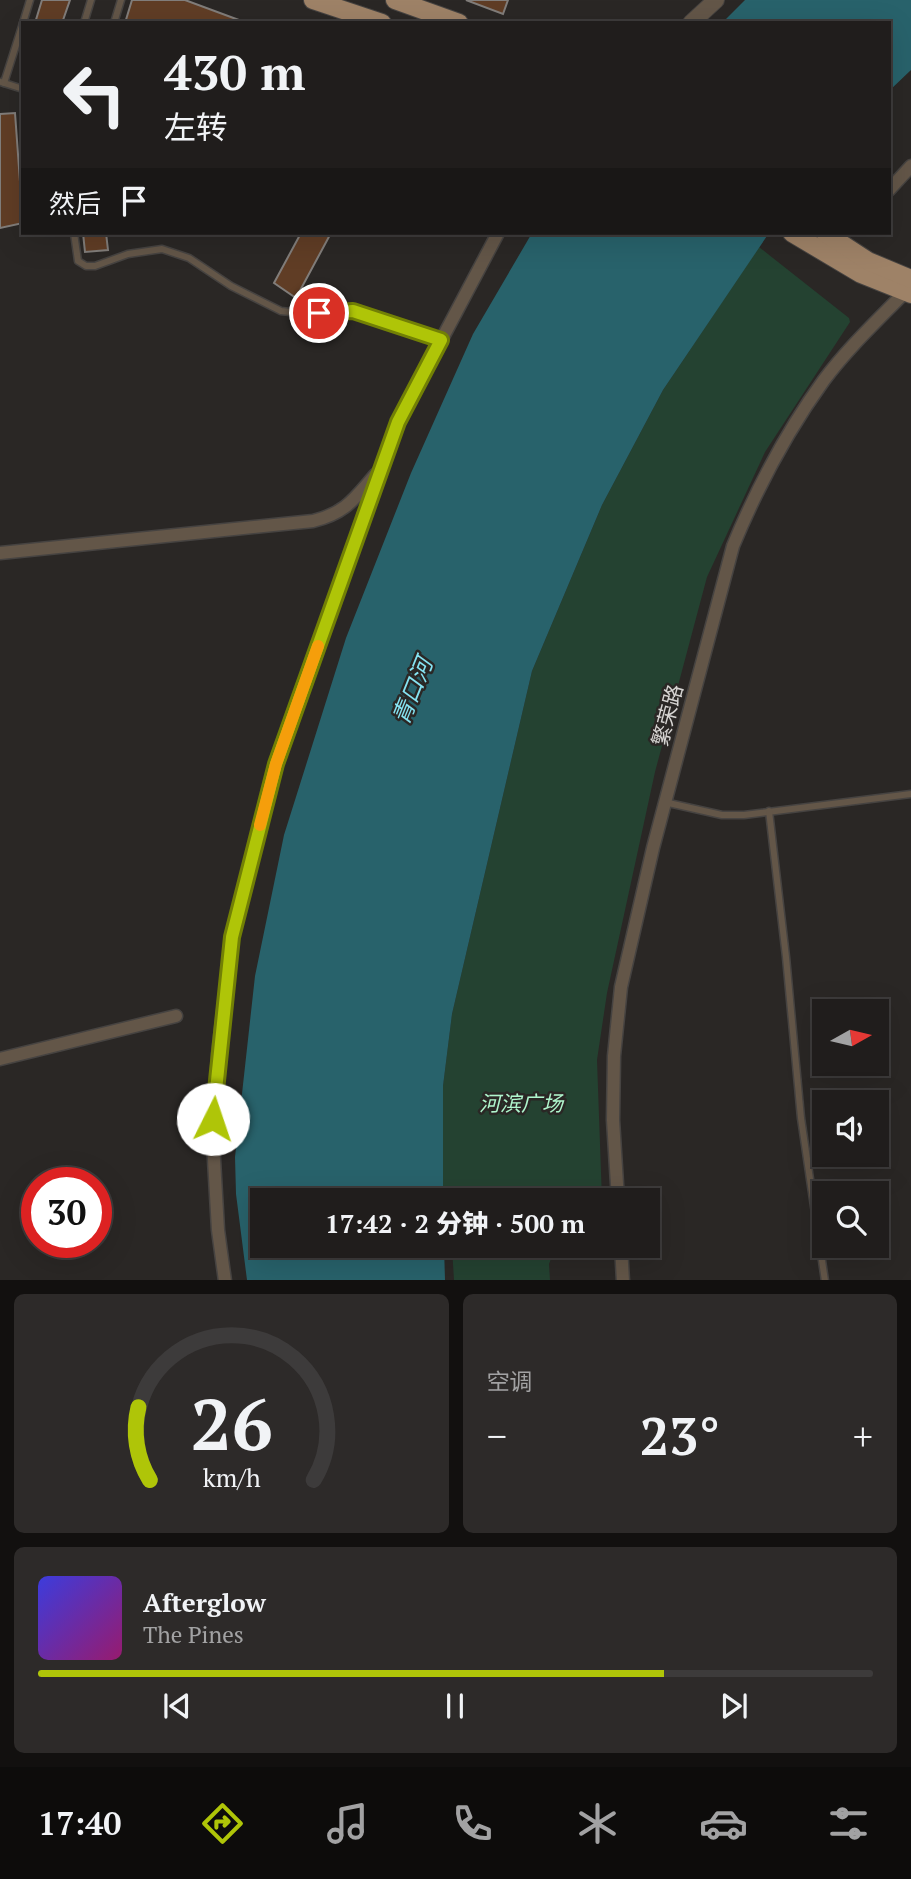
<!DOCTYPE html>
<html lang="zh">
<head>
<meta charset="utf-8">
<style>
  body { margin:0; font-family:"PT Serif","Noto Sans SC",serif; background:#2d2a29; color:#f1f3f6; height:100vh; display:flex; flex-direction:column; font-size:26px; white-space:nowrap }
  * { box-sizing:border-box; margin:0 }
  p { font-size:23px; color:#a2a2a3 }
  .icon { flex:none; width:38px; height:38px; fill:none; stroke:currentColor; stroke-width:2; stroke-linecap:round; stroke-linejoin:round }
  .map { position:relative; height:1280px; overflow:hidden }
  .panel { display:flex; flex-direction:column; gap:14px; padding:14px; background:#12100f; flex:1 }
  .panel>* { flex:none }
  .banner { position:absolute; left:21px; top:21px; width:870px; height:214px; border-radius:0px; box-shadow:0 7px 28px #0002,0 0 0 2px #3d3b3b; background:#201d1c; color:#f1f3f6; overflow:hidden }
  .needle { width:46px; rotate:82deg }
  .fabs { position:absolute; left:812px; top:999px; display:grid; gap:14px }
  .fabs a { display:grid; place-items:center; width:77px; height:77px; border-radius:0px; background:#201d1c; box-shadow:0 7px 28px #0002,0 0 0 2px #3d3b3b; font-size:35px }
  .speed { position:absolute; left:21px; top:1167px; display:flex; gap:14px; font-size:35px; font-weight:700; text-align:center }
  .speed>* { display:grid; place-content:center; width:91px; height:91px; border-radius:50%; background:#201d1c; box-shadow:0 7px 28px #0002,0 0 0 2px #3d3b3b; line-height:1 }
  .speed .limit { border:10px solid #d22; background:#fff; color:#111 }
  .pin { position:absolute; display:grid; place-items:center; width:60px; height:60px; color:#fff; margin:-30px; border:4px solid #fff; border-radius:50%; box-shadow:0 2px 7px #0007 }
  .me { position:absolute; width:77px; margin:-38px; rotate:4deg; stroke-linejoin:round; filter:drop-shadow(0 0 5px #0008) }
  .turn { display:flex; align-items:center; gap:24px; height:147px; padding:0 28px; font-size:32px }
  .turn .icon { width:91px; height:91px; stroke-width:2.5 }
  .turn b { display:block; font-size:49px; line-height:60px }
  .then { display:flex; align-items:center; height:66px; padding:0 28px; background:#0003; gap:14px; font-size:26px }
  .big { font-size:52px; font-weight:800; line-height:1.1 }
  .panel .card { flex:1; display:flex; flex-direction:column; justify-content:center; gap:10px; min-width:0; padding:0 24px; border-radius:10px; background:#2d2a29 }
  .panel .dial { align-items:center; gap:0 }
  .dial svg { height:182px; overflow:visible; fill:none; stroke:#3d3b3b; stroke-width:7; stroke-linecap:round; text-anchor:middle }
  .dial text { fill:#f1f3f6; stroke:none }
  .song { display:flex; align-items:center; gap:21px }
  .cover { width:84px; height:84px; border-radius:10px; background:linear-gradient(135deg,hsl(240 70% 55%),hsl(320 70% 35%)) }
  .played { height:7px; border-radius:4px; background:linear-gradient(90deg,#afc508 75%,#3d3b3b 75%) }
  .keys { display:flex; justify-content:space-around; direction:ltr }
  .heat { display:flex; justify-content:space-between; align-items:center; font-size:38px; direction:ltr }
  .panel .tiles { flex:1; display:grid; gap:14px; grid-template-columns:1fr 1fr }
  .card:last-child { grid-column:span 2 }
  .trip { position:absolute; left:250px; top:1188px; width:410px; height:70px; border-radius:0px; background:#201d1c; box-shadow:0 7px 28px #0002,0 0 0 2px #3d3b3b; font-weight:800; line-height:70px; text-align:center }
  .tab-bar { display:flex; height:112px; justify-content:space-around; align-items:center; background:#0d0c0b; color:#a2a2a3 }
  .tab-bar .icon { width:49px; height:49px }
  .tab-bar .selected { color:#afc508 }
  .tab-bar b { font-size:32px; color:#f1f3f6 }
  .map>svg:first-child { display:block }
  .green { fill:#244231 }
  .water { fill:#28626b }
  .building { fill:#603d25; stroke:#817d7a; stroke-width:2 }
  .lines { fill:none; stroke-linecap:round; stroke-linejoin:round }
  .service-casing { stroke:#464341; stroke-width:9 }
  .minor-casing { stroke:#464341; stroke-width:15 }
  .tertiary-casing { stroke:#464341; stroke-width:18 }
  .primary-casing { stroke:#464341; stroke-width:20 }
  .service { stroke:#635648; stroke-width:6 }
  .minor { stroke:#635648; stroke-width:12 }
  .tertiary { stroke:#635648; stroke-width:16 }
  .primary { stroke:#9e8267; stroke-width:18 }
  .route-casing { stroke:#728005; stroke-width:18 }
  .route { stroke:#afc508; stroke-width:12 }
  .slow { stroke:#f59e0b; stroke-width:12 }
  .labels { text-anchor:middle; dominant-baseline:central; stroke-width:5; stroke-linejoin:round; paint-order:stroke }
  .street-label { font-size:21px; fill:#d7d5d3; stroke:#2a2725 }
  .park-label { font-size:21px; font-style:italic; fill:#aff6cd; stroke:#2a2725 }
  .water-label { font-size:23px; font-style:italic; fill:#86e4f3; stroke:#2a2725 }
</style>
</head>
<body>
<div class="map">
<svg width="911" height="1281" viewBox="0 0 911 1281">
  <rect width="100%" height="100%" fill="#2a2725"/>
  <g class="green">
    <polygon points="759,247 849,318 850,322 765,452 707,577 655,772 607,993 597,1060 602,1200 443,1200 443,1086 452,1014 532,671 602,505 663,390"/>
    <polygon points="444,1246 556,1246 549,1264 550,1280 454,1280 452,1248"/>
  </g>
  <g class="water">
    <polygon points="745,0 911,0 911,70 889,91 889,23 722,23"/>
    <polygon points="532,233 769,233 663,390 602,505 532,671 452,1014 443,1086 443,1200 262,1200 262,1246 444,1246 445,1280 247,1280 236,1194 235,1157 255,976 284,835 346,638 411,473 473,334"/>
  </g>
  <g class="building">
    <polygon points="42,0 70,0 62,23 35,23"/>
    <polygon points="132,0 185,0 247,23 125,23"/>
    <polygon points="466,0 508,0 503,14"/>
    <polygon points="15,113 23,223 0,228 0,114"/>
    <polygon points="83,233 106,233 108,250 85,252"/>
    <polygon points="301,233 331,233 296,298 274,283"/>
  </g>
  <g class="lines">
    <g class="service-casing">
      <g id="service">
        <polyline points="23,23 30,0"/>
        <polyline points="84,23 91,0"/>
        <polyline points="114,23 121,0"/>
        <polyline points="1,82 23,89"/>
        <polyline points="4,83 23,23"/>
        <polyline points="74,233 78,261 86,266 95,266 128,254 162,249 189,258 231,286 281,311 308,314 353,311"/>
        <polyline points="664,802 722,815 744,815 911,794"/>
        <polyline points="769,811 786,957 801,1118 825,1281"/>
      </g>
    </g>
    <g class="minor-casing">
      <g id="minor">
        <polyline points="889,190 911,166"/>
        <polyline points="353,311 441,340"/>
        <path d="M0,553l313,-32c33,-8 41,-22 63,-47"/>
        <polyline points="0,1059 176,1016"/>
        <path d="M618,1200l-5,-80 1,-64 7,-69 32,-139 80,-302c24,-58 54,-115 91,-166 24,-32 53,-59 81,-88"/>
        <polyline points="621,1246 623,1281"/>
        <polyline points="225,1281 218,1230 213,1142 218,1054 232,937 262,816 283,744 398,422 498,233"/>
      </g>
    </g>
    <g class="tertiary-casing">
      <polyline id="tertiary" points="691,23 716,0"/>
    </g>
    <g class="primary-casing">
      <g id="primary">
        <polyline points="313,0 382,23"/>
        <polyline points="395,0 459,23"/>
        <polyline points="792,233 861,274 911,294"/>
        <polyline points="825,233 868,261 911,279"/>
      </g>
    </g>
    <use href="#service" class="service"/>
    <use href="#minor" class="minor"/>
    <use href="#tertiary" class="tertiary"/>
    <use href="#primary" class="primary"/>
  </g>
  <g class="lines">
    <g class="route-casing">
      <polyline id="route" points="213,1119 232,937 276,764 398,422 441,340 353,311 319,313"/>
    </g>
    <use href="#route" class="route"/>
    <polyline class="slow" points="260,825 276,764 318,646"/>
  </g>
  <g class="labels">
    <g class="street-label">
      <text transform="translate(667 715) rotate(-75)">繁荣路</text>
    </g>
    <g class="park-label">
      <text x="521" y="1103">河滨广场</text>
    </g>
    <g class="water-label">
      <text transform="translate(412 691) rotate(-68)">青口河</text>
    </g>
  </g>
</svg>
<div class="fabs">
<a><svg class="needle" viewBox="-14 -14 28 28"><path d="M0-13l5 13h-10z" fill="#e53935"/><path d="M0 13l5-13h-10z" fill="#a2a2a3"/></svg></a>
<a><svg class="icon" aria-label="sound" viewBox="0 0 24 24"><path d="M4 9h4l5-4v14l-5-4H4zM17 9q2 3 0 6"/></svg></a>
<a><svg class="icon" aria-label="search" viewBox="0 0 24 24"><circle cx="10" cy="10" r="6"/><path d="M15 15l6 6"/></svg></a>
</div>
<div class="speed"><div class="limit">30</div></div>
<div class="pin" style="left:319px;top:313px;background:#d93025"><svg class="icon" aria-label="arrive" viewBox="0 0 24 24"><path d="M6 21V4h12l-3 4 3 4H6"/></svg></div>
<svg class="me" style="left:213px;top:1119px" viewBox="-20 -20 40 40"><circle r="19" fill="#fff"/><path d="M0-13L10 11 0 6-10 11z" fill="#afc508"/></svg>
<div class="trip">17:42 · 2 分钟 · 500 m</div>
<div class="banner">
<div class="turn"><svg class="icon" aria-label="left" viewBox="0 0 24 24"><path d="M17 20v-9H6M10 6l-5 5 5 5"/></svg><div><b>430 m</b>左转</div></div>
<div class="then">然后<svg class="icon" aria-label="arrive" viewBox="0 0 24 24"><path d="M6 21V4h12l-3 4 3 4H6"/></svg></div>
</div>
</div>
<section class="panel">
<div class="tiles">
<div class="card dial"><svg viewBox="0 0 100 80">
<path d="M14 69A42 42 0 1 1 86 69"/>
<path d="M14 69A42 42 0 0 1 9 37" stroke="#afc508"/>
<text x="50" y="56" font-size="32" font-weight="700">26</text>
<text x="50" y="72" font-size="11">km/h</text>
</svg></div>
<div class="card"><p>空调</p>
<div class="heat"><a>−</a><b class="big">23°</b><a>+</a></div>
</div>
<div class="card">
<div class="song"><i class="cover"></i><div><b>Afterglow</b><p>The Pines</p></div></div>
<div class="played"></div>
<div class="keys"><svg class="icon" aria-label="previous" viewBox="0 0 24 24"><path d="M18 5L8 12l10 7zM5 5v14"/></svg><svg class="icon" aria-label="pause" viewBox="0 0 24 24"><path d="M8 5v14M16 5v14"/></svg><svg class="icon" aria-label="next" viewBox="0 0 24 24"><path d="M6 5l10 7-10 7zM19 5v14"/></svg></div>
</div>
</div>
</section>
<nav class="tab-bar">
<b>17:40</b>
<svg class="icon selected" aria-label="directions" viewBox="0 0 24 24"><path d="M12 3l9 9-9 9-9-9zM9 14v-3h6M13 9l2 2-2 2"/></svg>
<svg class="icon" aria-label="music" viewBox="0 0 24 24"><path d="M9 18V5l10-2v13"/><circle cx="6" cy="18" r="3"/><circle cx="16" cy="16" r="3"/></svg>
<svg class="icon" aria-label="phone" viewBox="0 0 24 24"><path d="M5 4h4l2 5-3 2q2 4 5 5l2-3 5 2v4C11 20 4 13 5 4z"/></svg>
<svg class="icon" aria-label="climate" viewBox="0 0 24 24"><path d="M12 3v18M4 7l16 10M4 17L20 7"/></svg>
<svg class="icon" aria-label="car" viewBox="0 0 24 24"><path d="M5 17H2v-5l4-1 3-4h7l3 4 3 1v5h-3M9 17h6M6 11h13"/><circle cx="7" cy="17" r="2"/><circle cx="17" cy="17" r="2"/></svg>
<svg class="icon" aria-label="filters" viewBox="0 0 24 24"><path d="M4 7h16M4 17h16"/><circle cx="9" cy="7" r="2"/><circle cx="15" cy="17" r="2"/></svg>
</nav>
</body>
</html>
